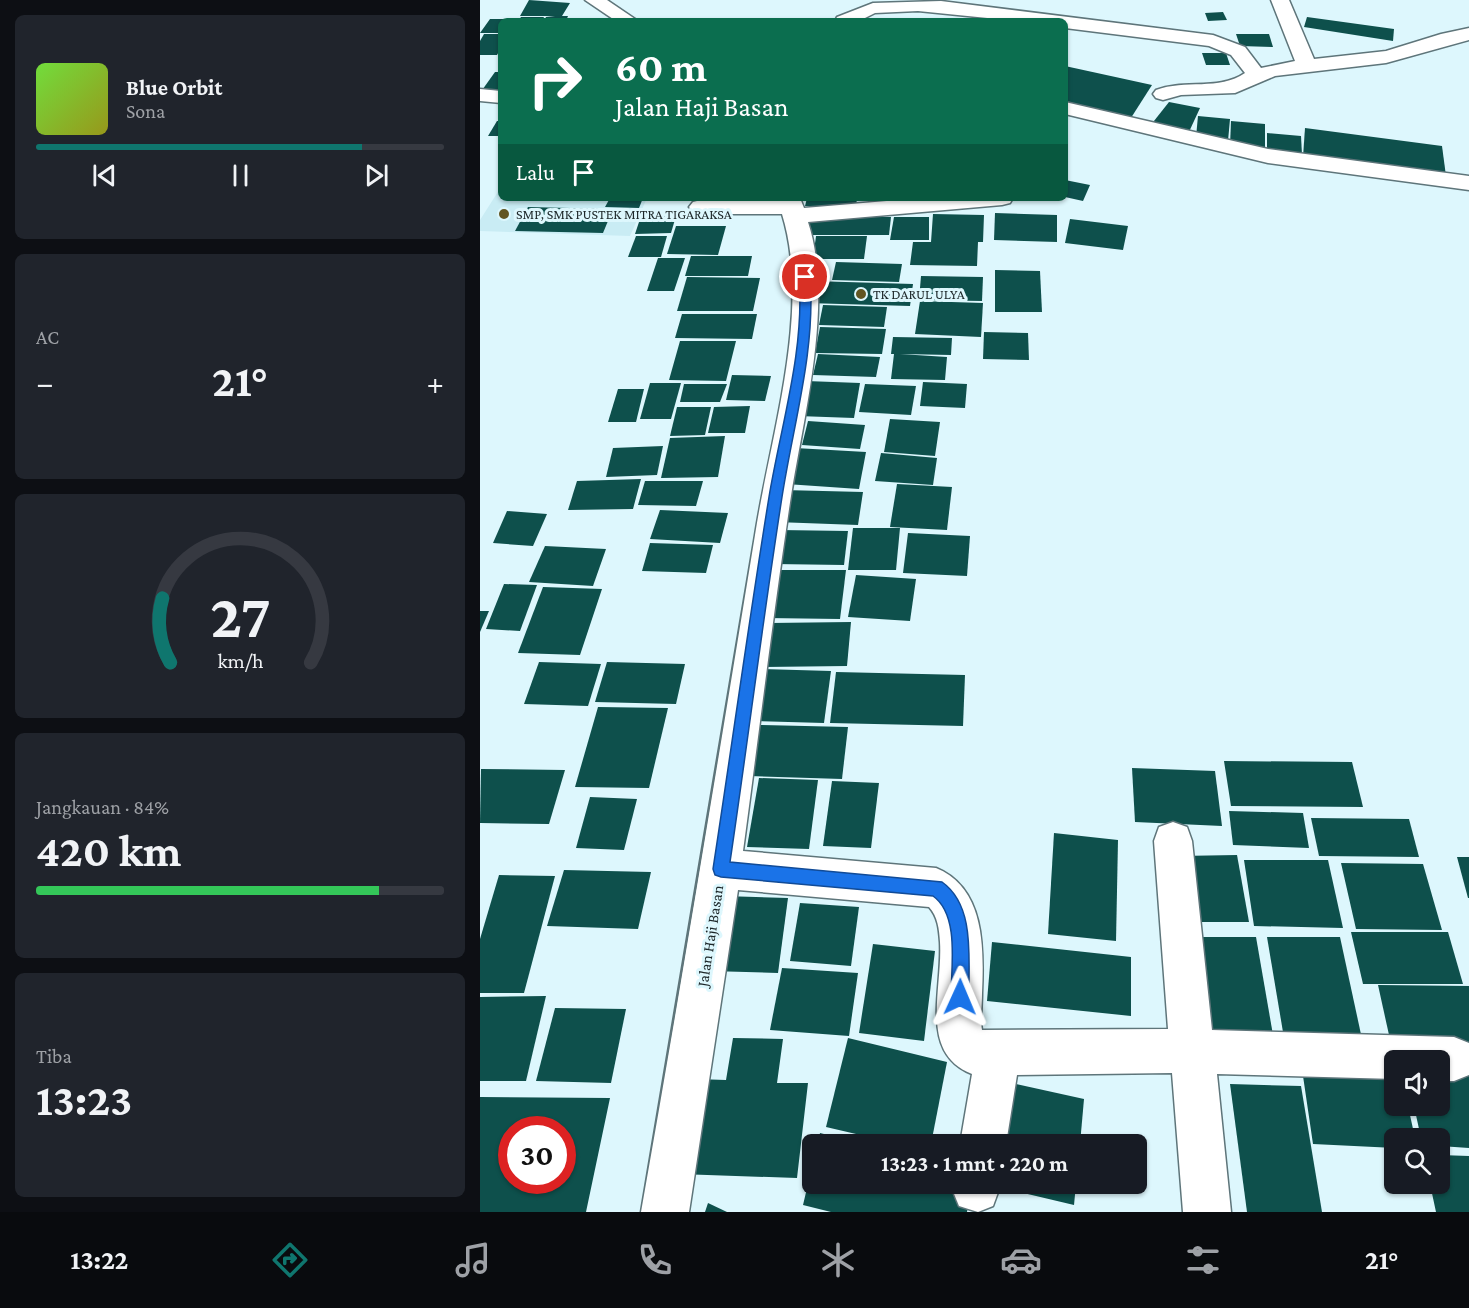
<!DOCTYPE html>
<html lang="id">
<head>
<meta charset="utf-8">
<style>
  body { margin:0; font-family:"Crimson Pro",serif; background:#20242c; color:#f1f3f6; height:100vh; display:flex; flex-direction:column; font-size:22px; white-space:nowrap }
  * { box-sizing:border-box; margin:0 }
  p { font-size:20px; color:#9ea1a6 }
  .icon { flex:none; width:33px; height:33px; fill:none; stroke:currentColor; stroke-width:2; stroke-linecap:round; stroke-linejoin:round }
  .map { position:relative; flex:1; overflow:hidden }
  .sheet { display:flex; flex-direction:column; gap:15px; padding:15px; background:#0d0f14; width:480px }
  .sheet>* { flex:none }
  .banner { position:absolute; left:18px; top:18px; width:570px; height:183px; border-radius:9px; box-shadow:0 2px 4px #0004; background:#0b6e4f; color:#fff; overflow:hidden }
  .buttons { position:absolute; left:904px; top:1050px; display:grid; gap:12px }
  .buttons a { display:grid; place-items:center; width:66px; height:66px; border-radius:9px; background:#171b24; box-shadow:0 2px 4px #0004; font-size:30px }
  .speed { position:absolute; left:18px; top:1116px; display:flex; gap:12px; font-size:30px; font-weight:700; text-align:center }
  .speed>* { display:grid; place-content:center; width:78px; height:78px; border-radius:50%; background:#171b24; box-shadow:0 2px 4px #0004; line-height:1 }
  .speed .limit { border:9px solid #d22; background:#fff; color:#111 }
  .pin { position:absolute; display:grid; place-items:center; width:51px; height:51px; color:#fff; margin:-26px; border:3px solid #fff; border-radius:50%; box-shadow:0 2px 6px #0007 }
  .me { position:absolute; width:66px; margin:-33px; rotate:1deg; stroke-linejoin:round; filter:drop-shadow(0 0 4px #0008) }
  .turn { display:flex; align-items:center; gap:21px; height:126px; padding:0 18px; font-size:27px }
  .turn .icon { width:78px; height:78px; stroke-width:2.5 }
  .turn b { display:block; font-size:42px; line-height:51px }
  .then { display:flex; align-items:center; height:57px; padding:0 18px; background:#0003; gap:12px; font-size:22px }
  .big { font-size:45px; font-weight:700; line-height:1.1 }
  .sheet .card { flex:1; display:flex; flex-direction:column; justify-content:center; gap:9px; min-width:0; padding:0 21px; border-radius:9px; background:#20242c }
  .sheet .dial { align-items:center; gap:0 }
  .dial svg { height:156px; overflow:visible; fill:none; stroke:#363941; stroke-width:7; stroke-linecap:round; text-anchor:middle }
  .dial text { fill:#f1f3f6; stroke:none }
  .song { display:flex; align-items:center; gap:18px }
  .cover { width:72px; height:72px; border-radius:9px; background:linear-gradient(135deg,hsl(100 70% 55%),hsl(60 70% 35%)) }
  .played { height:6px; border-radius:3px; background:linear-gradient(90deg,#0f766e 80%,#363941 80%) }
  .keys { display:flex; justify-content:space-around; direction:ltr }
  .heat { display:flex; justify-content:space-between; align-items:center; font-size:33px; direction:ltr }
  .charge { height:9px; border-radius:4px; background:linear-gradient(90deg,#34c759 84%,#363941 0) }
  .trip { position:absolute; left:322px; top:1134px; width:345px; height:60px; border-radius:9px; background:#171b24; box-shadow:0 2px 4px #0004; font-weight:700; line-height:60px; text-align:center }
  .dock { display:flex; height:96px; justify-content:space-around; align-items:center; background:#090b0e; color:#9ea1a6 }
  .dock .icon { width:42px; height:42px }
  .dock .selected { color:#0f766e }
  .dock b { font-size:27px; color:#f1f3f6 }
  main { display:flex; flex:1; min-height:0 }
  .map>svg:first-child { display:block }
  .built { fill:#c9ecf4; fill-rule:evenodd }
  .building { fill:#0e504c; fill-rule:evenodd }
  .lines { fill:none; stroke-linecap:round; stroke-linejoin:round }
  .minor-casing { stroke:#5e757a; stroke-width:3 }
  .minor { fill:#fff; fill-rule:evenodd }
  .route { fill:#1a73e8; stroke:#114b97; stroke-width:1.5 }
  .poi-dot { fill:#625522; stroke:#ddf7fd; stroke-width:2 }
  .labels { text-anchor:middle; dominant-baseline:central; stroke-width:6; stroke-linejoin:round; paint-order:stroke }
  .far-poi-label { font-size:14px; fill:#1d2729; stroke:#ddf7fd; text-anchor:start }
  .street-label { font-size:16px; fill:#1d2729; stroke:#ddf7fd }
</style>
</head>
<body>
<main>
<section class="sheet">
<div class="card">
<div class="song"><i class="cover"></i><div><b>Blue Orbit</b><p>Sona</p></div></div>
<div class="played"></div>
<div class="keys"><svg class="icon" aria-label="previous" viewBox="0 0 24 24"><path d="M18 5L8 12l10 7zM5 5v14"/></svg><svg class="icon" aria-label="pause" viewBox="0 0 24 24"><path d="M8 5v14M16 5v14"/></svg><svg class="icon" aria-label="next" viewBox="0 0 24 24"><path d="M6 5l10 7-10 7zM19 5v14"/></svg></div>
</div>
<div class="card"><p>AC</p>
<div class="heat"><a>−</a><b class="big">21°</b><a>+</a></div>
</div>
<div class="card dial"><svg viewBox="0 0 100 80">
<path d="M14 69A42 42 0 1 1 86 69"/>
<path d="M14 69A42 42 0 0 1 10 36" stroke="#0f766e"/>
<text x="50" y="56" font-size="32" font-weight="700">27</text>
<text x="50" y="72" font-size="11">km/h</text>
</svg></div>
<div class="card"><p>Jangkauan · 84%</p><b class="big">420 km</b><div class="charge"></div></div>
<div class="card"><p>Tiba</p><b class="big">13:23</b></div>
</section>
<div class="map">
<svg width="989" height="1212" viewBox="0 0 989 1212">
  <rect width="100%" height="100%" fill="#ddf7fd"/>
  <path class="built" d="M21,187v11h109l-4,9 32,1 5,-10h4l-17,38 -150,-5v-11zM49,207l84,2 -10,24 -87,-3z"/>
  <g class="building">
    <polygon points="49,0 90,3 82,16 88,16 86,21 64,21 66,17 75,16 40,16"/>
    <polygon points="743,12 747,20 728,21 725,13"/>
    <polygon points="41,17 64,17 62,21 38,21"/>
    <polygon points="827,17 914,29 913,41 824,27"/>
    <polygon points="10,19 35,19 21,21 21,33 0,33"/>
    <polygon points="4,34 21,34 21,48 17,55 0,55 0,41"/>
    <polygon points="756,34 789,34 793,47 760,46"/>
    <polygon points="722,53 746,53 750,65 726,65"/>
    <polygon points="585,66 672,85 649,121 585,106"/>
    <polygon points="15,72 21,72 21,94 0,93"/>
    <polygon points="689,102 720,108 708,134 670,126"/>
    <polygon points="718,116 750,119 748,141 716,137"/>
    <polygon points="17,121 21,121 21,136 8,136"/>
    <polygon points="751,121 785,124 785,150 750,146"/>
    <polygon points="825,128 962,146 966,176 823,157"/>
    <polygon points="787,133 821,136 822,155 787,151"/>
    <polygon points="585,180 610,185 603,201 585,197"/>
    <polygon points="130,198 163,198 159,208 125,207"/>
    <polygon points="224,198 266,198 265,204 222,204"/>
    <polygon points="327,198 377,198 376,207 325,206"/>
    <polygon points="48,207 133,209 123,233 35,231"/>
    <polygon points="515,213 577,215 577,242 514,240"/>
    <polygon points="453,214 504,215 503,242 498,242 497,266 430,265 433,242 451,242"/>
    <polygon points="161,216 196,216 191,233 155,234"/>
    <polygon points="327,216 411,217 409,235 323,235"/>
    <polygon points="414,217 449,217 449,240 410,240"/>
    <polygon points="590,219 648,226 643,250 585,243"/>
    <polygon points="196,226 246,226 238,255 187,254"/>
    <polygon points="156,236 187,236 181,257 148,257"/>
    <polygon points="336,236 387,236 384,259 333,259"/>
    <polygon points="211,256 272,256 268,276 205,276"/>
    <polygon points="178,258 205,258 194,291 167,291"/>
    <polygon points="356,262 422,264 419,282 352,280"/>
    <polygon points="515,270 560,271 562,312 515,312"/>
    <polygon points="441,276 503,277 502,301 439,300"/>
    <polygon points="207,277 280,278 273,311 197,311"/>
    <polygon points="332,281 433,284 430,306 327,303"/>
    <polygon points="440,301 503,303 501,337 435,334"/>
    <polygon points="343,305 407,307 404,327 339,325"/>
    <polygon points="202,314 277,314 272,339 195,338"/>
    <polygon points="340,327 406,329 402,354 335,353"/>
    <polygon points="504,332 548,333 549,360 503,359"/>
    <polygon points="413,337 472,338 471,355 420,354 467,357 465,380 411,379 414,354 411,354"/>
    <polygon points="200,341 256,341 246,381 189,380"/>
    <polygon points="338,354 400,357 396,377 333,375"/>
    <polygon points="252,375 291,376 285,401 246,400"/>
    <polygon points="326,381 380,383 374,418 318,416"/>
    <polygon points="443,382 487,384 485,408 440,406"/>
    <polygon points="170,383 201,383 191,419 160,419"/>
    <polygon points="204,384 247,384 240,402 200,402"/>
    <polygon points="385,384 436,386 431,415 379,412"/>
    <polygon points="138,389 164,389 156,422 128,422"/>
    <polygon points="270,406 265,433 228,433 234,407"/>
    <polygon points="197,407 231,407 225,435 190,436"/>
    <polygon points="410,419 460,422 455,456 404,452"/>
    <polygon points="328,421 385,425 380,449 322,445"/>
    <polygon points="245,436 238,477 181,478 190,438"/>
    <polygon points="183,446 177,475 126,477 133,448"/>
    <polygon points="315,448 386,452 379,489 306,484"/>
    <polygon points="401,453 457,458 453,485 395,481"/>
    <polygon points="161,479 153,509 88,510 97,481"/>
    <polygon points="165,481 223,481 216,506 158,505"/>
    <polygon points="417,484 472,487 467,530 410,527"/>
    <polygon points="303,490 383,492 378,525 296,522"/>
    <polygon points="180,510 248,513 240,543 170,539"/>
    <polygon points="27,511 67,514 53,546 13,543"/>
    <polygon points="373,528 420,528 416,570 368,570"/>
    <polygon points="299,530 368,531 364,565 294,564"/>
    <polygon points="428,533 490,536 487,576 423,573"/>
    <polygon points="170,543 233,545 226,573 162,571"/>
    <polygon points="65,546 126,549 113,586 49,582"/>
    <polygon points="294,570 366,570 360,619 286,618"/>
    <polygon points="376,575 436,579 430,621 368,617"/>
    <polygon points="24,584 57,585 40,631 6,629"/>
    <polygon points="63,587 122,589 100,655 38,653"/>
    <polygon points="0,611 9,611 0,632"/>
    <polygon points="371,622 367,666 284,667 290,623"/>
    <polygon points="59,662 121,664 108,706 44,704"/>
    <polygon points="127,662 205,664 196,704 115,702"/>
    <polygon points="280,669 351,671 344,723 271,721"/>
    <polygon points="356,672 485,675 483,726 350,723"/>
    <polygon points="118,707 188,708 169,788 95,787"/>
    <polygon points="279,725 368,727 362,779 270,776"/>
    <polygon points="744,761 872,762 883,807 751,806"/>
    <polygon points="652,768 735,771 742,826 655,822"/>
    <polygon points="1,769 85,770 69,824 0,823"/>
    <polygon points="279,778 338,780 329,849 267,847"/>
    <polygon points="352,781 399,783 391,848 343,846"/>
    <polygon points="110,797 157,799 144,850 96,848"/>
    <polygon points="749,811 823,813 829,848 753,845"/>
    <polygon points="831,818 929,819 939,857 839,856"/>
    <polygon points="574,833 638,840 636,941 568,934"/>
    <polygon points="757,855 769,922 708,922 699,856"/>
    <polygon points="977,857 989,857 989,898 988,898"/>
    <polygon points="764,860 848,860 863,928 774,926"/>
    <polygon points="861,863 943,864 962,930 876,929"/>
    <polygon points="84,870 171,872 158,929 67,926"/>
    <polygon points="19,875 75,876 44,993 0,993 0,939"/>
    <polygon points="243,896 308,898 298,973 230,971"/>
    <polygon points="320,903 379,907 371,966 310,961"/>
    <polygon points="871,932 968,932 983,984 883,984"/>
    <polygon points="707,937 776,937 793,1035 719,1035"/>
    <polygon points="787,937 860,937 882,1039 804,1038"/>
    <polygon points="512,942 651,957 651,1016 507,1001"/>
    <polygon points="393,944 455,951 444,1041 379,1033"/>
    <polygon points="302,968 378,973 369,1036 290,1030"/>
    <polygon points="898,985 989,986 989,1044 911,1044"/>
    <polygon points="66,996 46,1081 0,1081 0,997"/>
    <polygon points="75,1008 146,1009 131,1083 56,1081"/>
    <polygon points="253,1038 303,1039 297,1083 328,1083 317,1178 199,1174 216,1079 246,1080"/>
    <polygon points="368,1038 467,1062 451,1144 419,1144 346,1127"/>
    <polygon points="960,1072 989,1074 989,1148 960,1146 960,1138 941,1138 934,1106 960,1106"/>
    <polygon points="823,1076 915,1080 915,1106 928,1106 935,1138 915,1138 915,1148 833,1144"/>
    <polygon points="532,1083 604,1099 600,1144 524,1144"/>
    <polygon points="750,1084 821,1086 842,1212 767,1212"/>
    <path d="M0,1097l130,1 -24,114h-106zM32,1130h50v50h-50z"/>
    <polygon points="340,1133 383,1144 338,1144"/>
    <polygon points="960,1155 989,1156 989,1212 956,1212 950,1184 960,1184"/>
    <polygon points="332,1167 333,1184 492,1184 487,1212 351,1212 323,1205"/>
    <polygon points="518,1184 596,1184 594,1205 518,1187"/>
    <polygon points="228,1203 247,1212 225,1212"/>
  </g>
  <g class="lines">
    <g class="minor-casing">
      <g id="minor">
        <polygon points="105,0 127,0 158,21 136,21"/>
        <path d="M791,0h18l25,59 72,-8 55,-17 28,-6v12l-83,23 -111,13 -40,17 -54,2 -18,5 -7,-2 -3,-4 3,-4c29,-11 63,1 89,-17l-14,-18 -22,-9 -144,-18v-7h-48l-99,-10 -43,2 -16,8h-24l2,-4 36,-14 68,-2 272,34 32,12 16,21 34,-7z"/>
        <polygon points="0,89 21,91 21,103 0,101"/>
        <polygon points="585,102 788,149 989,176 989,190 788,163 585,114"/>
        <path d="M298,198h22l4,10 118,-10h91l-3,5 -8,2 -194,17c26,79 -4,192 -17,274 -18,118 -32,237 -48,355l193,17c49,20 48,80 46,125 0,12 -2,26 0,37l186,-1 -14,-188 5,-14 14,-5 14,5 5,14 20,189 242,7 15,6v32l-15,6h-14v-21h-45v19l-178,-5 14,138h-48l-11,-139 -155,2 -11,69h-46l12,-70c-54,-21 -29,-85 -32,-132 -1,-13 -2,-25 -11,-35l-191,-17 -49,322h-48c40,-225 77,-451 114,-677 15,-98 57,-225 27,-321h-81l-8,-2 -4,-5 4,-5 8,-2h77z"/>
        <polygon points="473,1184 521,1184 513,1206 498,1212 479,1206 472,1189"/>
      </g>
    </g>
    <use href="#minor" class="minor"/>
  </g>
  <path class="route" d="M325,274l5,3c6,73 -17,148 -28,220 -19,121 -34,243 -52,365l212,20c34,24 26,78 27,115l-3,6 -6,3 -6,-3 -3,-6c0,-29 9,-82 -18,-101l-212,-19 -6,-2 -2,-6c19,-124 36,-249 56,-372 12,-72 36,-147 30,-220z"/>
  <g class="poi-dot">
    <circle cx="24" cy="214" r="6"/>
    <circle cx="381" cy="294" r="6"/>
  </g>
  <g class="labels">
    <g class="far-poi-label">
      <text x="36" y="214">SMP, SMK PUSTEK MITRA TIGARAKSA</text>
      <text x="393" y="294">TK DARUL ULYA</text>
    </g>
    <g class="street-label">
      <text transform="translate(230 936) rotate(-81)">Jalan Haji Basan</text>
    </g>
  </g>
</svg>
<div class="buttons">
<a><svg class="icon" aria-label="sound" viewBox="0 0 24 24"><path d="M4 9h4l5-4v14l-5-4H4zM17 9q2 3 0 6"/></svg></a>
<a><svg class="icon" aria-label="search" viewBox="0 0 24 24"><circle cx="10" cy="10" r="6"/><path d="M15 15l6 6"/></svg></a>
</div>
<div class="speed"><div class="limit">30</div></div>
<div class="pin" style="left:325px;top:277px;background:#d93025"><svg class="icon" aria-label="arrive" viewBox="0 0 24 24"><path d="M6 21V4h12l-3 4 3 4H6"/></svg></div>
<svg class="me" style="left:480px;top:997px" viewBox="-20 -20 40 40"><path d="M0-17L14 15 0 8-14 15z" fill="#1a73e8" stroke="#fff" stroke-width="4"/></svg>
<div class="trip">13:23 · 1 mnt · 220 m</div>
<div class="banner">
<div class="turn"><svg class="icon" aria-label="right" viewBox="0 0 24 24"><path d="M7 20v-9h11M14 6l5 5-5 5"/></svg><div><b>60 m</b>Jalan Haji Basan</div></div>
<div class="then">Lalu<svg class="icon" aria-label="arrive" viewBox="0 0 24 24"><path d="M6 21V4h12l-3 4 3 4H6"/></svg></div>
</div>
</div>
</main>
<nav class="dock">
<b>13:22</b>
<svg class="icon selected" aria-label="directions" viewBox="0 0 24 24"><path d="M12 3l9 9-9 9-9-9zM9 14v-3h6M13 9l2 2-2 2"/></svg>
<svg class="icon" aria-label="music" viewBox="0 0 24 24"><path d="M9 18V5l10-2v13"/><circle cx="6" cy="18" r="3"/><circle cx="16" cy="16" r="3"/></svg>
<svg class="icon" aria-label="phone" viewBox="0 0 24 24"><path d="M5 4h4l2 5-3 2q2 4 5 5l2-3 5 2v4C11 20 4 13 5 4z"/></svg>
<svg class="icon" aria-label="climate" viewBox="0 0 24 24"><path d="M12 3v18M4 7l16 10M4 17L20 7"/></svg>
<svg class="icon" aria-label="car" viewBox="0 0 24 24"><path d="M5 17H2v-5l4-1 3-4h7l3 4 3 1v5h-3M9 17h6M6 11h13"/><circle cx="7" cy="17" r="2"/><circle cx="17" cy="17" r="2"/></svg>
<svg class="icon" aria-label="filters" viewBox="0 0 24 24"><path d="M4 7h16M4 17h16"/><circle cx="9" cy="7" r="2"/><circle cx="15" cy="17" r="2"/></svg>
<b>21°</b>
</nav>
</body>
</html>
